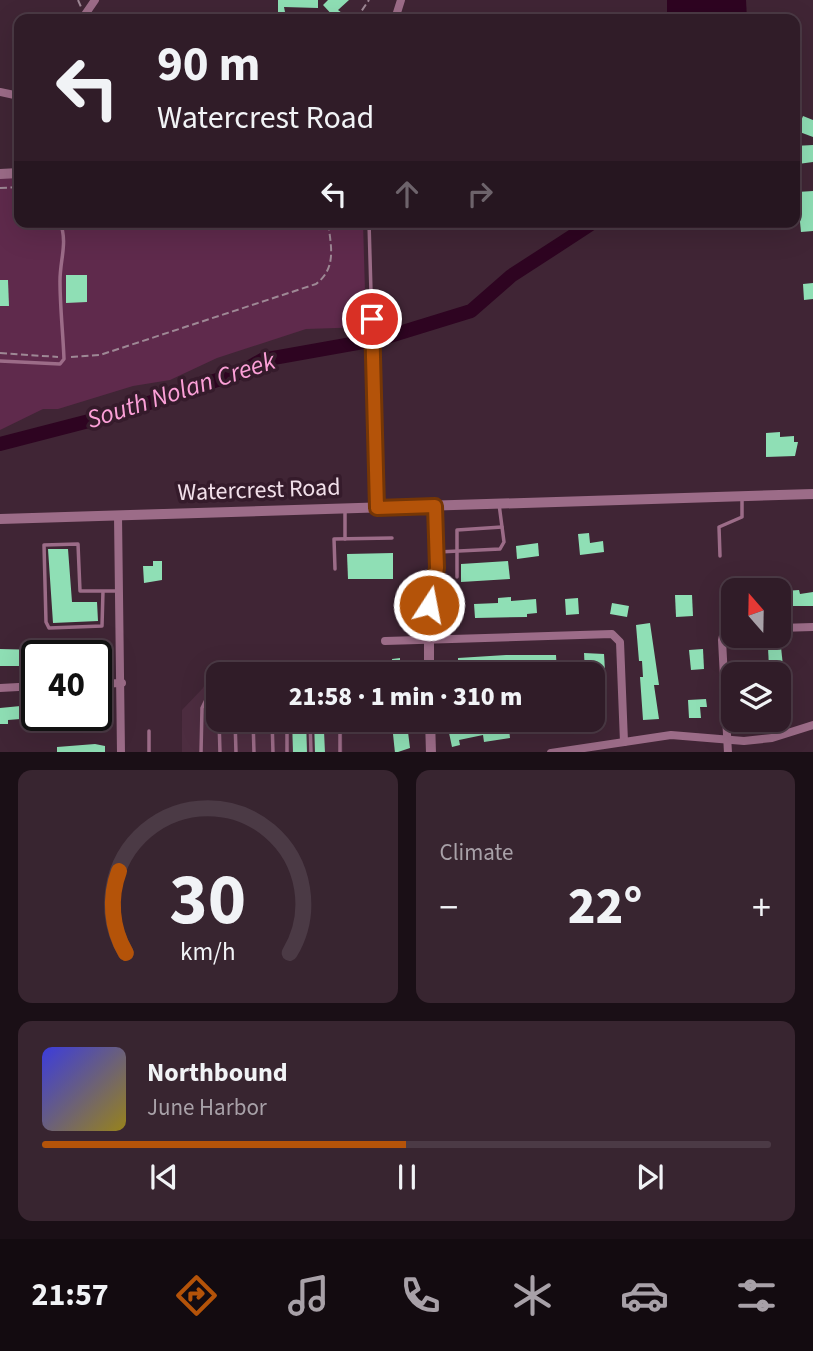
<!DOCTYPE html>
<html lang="en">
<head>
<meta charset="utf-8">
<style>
  body { margin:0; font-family:"Source Sans 3",sans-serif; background:#382530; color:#f1f3f6; height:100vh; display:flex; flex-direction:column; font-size:26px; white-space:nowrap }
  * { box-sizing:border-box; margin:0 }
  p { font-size:23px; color:#a8a1a8 }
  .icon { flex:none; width:38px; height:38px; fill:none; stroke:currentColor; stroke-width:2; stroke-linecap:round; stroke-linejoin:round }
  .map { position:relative; height:752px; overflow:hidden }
  .panel { display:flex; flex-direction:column; gap:18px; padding:18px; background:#1a0f16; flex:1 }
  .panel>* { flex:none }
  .guide { position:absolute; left:14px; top:14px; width:786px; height:214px; border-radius:14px; box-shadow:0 7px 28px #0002,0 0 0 2px #4b3a45; background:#301c28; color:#f1f3f6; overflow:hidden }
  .needle { width:46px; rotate:340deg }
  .fabs { position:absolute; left:721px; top:578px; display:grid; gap:14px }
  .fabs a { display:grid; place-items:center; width:70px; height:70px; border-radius:14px; background:#301c28; box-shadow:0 7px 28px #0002,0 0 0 2px #4b3a45; font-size:35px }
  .speed { position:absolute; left:21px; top:640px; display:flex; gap:14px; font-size:35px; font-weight:700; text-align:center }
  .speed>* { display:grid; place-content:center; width:91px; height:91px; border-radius:50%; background:#301c28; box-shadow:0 7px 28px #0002,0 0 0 2px #4b3a45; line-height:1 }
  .speed .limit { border:4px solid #111; border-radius:10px; background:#fff; color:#111 }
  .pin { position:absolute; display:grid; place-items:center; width:60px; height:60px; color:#fff; margin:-30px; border:4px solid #fff; border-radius:50%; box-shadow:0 2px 7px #0007 }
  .me { position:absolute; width:77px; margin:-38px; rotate:11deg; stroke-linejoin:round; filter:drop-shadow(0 0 5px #0008) }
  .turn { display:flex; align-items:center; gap:24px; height:147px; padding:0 28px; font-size:32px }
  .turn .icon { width:91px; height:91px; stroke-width:2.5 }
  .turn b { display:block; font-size:49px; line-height:60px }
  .lanes { display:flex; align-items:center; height:66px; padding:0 28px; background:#0003; justify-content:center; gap:35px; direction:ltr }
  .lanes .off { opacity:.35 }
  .big { font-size:52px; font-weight:800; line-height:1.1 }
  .panel .tile { flex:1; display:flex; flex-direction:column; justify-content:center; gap:10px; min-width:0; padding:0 24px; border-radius:14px; background:#382530 }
  .panel .dial { align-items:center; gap:0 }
  .dial svg { height:182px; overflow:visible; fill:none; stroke:#4b3a45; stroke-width:7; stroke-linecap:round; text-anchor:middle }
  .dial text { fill:#f1f3f6; stroke:none }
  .song { display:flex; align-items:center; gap:21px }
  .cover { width:84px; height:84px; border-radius:10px; background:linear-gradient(135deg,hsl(240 70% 55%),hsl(50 70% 35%)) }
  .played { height:7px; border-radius:4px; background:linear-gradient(90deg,#b45309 50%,#4b3a45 50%) }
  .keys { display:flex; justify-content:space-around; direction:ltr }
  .heat { display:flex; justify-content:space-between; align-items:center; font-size:38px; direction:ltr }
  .panel .tiles { flex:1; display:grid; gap:18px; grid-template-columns:1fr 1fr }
  .tile:last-child { grid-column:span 2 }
  .trip { position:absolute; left:206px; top:662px; width:399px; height:70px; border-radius:14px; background:#301c28; box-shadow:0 7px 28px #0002,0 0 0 2px #4b3a45; font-weight:800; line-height:70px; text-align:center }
  .dock { display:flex; height:112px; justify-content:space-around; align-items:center; background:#130b10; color:#a8a1a8 }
  .dock .icon { width:49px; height:49px }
  .dock .on { color:#b45309 }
  .dock b { font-size:32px; color:#f1f3f6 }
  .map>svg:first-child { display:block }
  .built { fill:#4d2d40 }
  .green { fill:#5f2a4c }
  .water { fill:#2e0421 }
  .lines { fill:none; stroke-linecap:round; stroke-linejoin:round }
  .river { stroke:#2e0421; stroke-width:14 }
  .building { fill:#8fdfb5 }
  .path { stroke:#9e8895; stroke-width:2; stroke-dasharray:7 3.5; stroke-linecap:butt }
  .service { stroke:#9c6c88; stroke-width:3.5 }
  .minor { stroke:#9c6c88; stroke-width:8 }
  .tertiary { stroke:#9c6c88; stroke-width:10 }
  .route-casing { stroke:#753606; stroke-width:18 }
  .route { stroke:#b45309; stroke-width:12 }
  .labels { text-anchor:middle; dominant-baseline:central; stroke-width:7; stroke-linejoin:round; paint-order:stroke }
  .street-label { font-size:24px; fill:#f1dfe9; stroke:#351b2b }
  .water-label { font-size:26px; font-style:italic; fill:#fca0d8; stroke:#351b2b }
</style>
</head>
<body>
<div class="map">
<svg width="813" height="753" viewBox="0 0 813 753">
  <rect width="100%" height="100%" fill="#402535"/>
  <polygon class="built" points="248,662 263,667 342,667 342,674 219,674 219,719 342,719 343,752 182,752 182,710 203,688 215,664"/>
  <polygon class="green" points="0,176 19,176 19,222 363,222 366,327 306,329 217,358 170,380 133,386 58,409 43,409 0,430"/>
  <polygon class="water" points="667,0 746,0 747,19 667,19"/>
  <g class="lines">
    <g class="river">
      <polyline points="380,339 471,311 511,276 594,222"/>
      <polyline points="0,444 116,414 241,372 262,360 363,342"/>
    </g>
  </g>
  <g class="building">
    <polygon points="278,0 318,0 318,8 284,7 285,12 278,12"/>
    <polygon points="328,0 349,0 338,10 342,13 336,19 323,5"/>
    <polygon points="803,116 813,120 813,137 797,131"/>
    <polygon points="813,145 813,162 798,164 794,146"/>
    <polygon points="813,191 813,231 801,232 797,192"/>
    <polygon points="66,275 87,275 87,302 66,303"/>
    <polygon points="0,280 8,280 9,306 0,306"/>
    <polygon points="813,283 813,299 804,300 803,284"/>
    <polygon points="780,432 780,437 794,436 794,442 798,442 795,456 766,457 766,433"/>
    <polygon points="589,533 590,543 603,541 604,552 580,555 578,534"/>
    <polygon points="538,543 539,556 517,559 516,546"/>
    <polygon points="48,549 68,549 72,602 97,602 98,621 53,623"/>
    <polygon points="393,553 393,579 348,579 347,554"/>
    <polygon points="153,561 162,561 162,580 144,583 143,566 153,566"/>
    <polygon points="508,561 510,579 461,582 461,564"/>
    <polygon points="799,590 800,594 813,592 813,606 785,606 785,591"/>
    <polygon points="675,595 692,595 693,616 676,617"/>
    <polygon points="511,597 511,601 536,599 537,613 527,614 527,617 475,618 474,604 498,603 498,598"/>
    <polygon points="578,598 579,614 566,615 565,599"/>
    <polygon points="612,603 629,606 627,617 610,614"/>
    <polygon points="650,623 659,685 654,685 659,719 643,720 640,677 643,677 642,661 639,661 636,625"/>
    <polygon points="56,643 56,649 99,644 104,657 34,656 34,666 0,666 0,649 39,650 39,644"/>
    <polygon points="781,647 783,666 769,667 768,648"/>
    <polygon points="703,649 704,669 691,670 689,650"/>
    <polygon points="584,653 604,654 605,671 585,672"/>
    <polygon points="506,655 556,655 557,673 550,673 549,669 533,671 533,674 520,674 516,670 448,674 447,661 458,660 458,658"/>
    <polygon points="400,658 400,666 410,665 410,674 393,674 392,659"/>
    <polygon points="706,699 707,707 700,707 701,718 689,718 688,700"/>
    <polygon points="31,705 33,718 8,720 8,724 0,724 0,708"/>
    <polygon points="606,706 606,719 593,720 593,707"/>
    <polygon points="292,719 306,719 307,753 293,753"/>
    <polygon points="314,719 336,719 336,731 324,731 325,753 315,753"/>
    <polygon points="486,719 508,719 510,738 484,742 483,735 459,740 460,745 452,747 448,728 465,720 465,722"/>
    <polygon points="408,732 410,748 395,753 393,734"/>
    <polygon points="95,744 105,746 105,753 57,753 57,747"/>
  </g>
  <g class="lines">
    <g class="path">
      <polyline points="78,0 81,7"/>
      <polyline points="92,18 112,19"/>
      <polyline points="356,19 369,0"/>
      <polyline points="0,188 19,187"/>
      <polyline points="0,353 58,357"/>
      <path d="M71,357l29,-2 216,-71c21,-16 15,-38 12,-62"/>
    </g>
    <g class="service">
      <polyline points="369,222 377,505"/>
      <path d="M0,361l60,3 4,-5c-1,-26 -4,-52 -4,-78 0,-22 8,-38 0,-59"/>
      <polyline points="345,510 345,539"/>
      <polyline points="438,552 500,549 504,542 499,504"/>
      <polyline points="720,556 719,527 742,517 742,497"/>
      <polyline points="335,569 334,539 392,538"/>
      <polyline points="457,577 457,530 502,527"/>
      <polyline points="103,591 102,626 49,628 46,622 44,545 78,544 80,591 118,591"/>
      <polyline points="252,667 252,674"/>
      <polyline points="212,688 219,703"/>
      <polyline points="219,719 220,753"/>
      <polyline points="235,719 236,753"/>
      <polyline points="253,719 254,753"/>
      <polyline points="272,719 273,753"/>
      <polyline points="287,719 287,753"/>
      <polyline points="310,719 311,753"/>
      <polyline points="340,719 340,753"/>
      <polyline points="149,731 149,753"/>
      <polyline points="201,753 202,708 221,669 252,667 261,670 339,671 339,674"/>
    </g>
    <g class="minor">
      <polyline points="82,19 95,0"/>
      <polyline points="395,19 401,0"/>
      <polyline points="0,92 19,96"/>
      <polyline points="118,516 121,753"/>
      <polyline points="779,628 813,627"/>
      <polyline points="385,641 612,634 620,642 624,742"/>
      <polyline points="96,684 122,683"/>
      <polyline points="0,688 37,686"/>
      <polyline points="551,753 671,735 744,741 772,738 813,725"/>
      <polyline points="728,753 722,640 724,631 733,629"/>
    </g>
    <g class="tertiary">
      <polyline points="0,174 19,173"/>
      <polyline points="0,519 813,494"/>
      <polyline points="429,674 429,605 437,568 435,506"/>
      <polyline points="430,719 431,753"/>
    </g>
  </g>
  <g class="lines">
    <g class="route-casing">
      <polyline id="route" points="372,319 377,508 435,506 437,568 429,605"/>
    </g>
    <use href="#route" class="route"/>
  </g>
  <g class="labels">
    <g class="street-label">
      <text transform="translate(259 490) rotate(-2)">Watercrest Road</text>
    </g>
    <g class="water-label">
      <text transform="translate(181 390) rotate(-18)">South Nolan Creek</text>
    </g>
  </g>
</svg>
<div class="fabs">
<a><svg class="needle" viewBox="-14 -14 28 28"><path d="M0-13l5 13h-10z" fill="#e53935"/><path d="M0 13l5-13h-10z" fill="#a8a1a8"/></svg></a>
<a><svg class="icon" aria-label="layers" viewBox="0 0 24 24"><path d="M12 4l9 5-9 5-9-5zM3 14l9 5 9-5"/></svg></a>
</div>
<div class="speed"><div class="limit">40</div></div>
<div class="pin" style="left:372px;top:319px;background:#d93025"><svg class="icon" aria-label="arrive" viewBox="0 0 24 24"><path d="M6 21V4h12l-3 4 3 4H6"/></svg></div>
<svg class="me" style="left:429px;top:605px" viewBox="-20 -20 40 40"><circle r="17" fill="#b45309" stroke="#fff" stroke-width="3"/><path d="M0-11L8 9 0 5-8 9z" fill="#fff"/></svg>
<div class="trip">21:58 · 1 min · 310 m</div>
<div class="guide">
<div class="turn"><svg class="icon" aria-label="left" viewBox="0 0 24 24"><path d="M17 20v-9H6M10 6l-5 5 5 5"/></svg><div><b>90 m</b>Watercrest Road</div></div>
<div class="lanes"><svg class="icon" aria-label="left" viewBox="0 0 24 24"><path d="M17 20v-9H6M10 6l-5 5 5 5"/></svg><svg class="icon off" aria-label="ahead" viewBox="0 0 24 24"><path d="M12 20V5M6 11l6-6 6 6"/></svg><svg class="icon off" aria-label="right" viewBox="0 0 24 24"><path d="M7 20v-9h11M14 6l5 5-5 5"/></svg></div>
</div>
</div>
<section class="panel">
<div class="tiles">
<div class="tile dial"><svg viewBox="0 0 100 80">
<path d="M14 69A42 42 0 1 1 86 69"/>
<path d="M14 69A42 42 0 0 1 11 33" stroke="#b45309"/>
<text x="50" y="56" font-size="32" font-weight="700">30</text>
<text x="50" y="72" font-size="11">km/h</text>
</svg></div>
<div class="tile"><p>Climate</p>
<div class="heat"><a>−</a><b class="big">22°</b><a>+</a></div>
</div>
<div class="tile">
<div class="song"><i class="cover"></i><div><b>Northbound</b><p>June Harbor</p></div></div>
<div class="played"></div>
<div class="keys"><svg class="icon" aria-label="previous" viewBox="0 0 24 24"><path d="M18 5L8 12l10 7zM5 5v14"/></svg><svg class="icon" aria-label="pause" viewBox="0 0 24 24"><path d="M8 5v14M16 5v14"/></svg><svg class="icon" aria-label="next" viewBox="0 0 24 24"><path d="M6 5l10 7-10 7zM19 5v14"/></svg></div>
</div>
</div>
</section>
<nav class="dock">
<b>21:57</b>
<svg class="icon on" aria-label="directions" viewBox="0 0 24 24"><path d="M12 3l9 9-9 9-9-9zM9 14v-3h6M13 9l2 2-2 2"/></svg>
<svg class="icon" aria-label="music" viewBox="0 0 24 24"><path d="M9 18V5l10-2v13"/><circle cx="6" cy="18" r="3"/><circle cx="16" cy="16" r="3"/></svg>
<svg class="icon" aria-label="phone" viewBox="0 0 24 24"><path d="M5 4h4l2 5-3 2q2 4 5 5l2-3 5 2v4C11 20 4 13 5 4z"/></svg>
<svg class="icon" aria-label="climate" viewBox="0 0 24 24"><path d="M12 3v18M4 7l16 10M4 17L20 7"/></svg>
<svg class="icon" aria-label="car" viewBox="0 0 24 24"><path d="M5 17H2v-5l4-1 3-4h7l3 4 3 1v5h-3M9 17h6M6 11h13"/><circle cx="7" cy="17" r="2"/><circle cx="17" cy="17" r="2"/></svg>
<svg class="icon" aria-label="filters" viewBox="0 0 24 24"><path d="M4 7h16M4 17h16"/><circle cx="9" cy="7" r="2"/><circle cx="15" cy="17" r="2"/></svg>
</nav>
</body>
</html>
